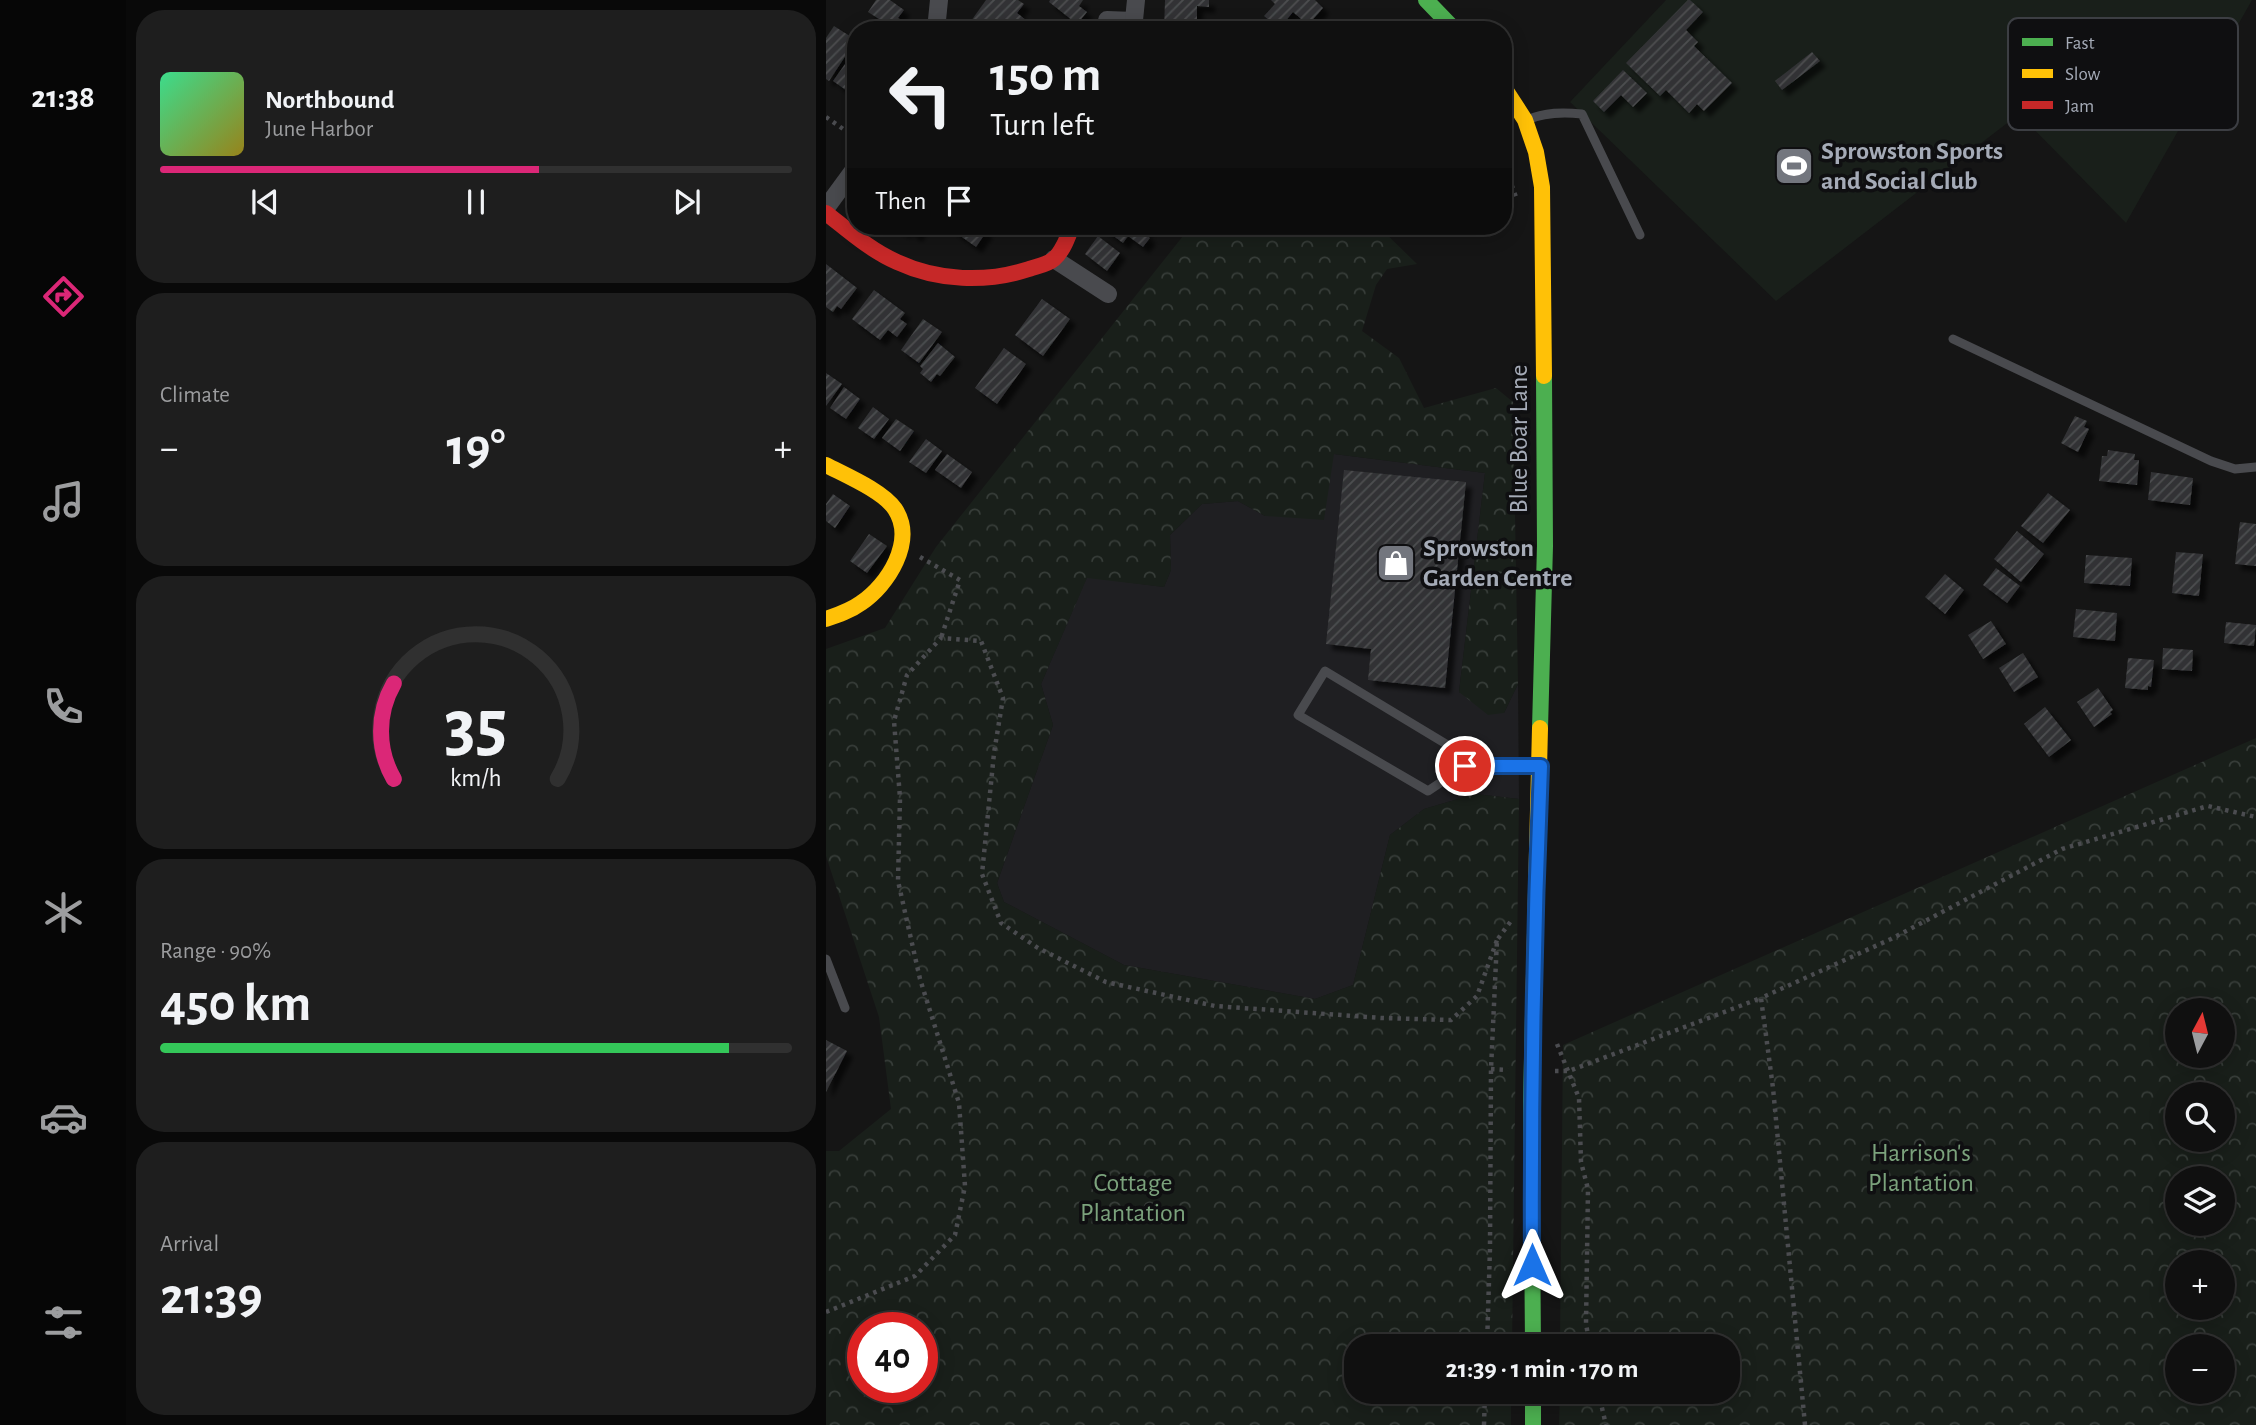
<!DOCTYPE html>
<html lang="en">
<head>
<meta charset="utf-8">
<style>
  body { margin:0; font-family:"Alegreya Sans",sans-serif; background:#1e1e1e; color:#f1f3f6; height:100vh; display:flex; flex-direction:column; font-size:26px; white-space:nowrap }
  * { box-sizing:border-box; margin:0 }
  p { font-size:23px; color:#9c9d9f }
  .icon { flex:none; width:38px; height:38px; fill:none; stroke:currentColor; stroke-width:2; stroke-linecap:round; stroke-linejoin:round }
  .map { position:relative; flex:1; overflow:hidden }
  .side { display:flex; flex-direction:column; gap:10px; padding:10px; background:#090909; width:700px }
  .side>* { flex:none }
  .banner { position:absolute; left:21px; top:21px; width:665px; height:214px; border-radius:28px; box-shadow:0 4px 18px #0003,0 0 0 2px #303030; background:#101010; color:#f1f3f6; overflow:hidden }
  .needle { width:46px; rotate:7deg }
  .fabs { position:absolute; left:1339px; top:998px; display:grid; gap:14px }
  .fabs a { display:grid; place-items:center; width:70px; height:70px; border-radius:50%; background:#101010; box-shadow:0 4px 18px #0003,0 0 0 2px #303030; font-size:35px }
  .speed { position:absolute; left:21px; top:1312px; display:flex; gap:14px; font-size:35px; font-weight:700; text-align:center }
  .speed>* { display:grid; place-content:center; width:91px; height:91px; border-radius:50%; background:#101010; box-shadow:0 4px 18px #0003,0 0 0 2px #303030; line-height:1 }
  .speed .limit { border:10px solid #d22; background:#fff; color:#111 }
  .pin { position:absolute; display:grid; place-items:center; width:60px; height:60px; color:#fff; margin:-30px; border:4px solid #fff; border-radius:50%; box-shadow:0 2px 7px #0007 }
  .me { position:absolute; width:77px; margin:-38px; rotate:0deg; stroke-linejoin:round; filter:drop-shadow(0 0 5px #0008) }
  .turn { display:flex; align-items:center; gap:24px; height:147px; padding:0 28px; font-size:32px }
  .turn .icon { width:91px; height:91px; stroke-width:2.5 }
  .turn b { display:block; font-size:49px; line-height:60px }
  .then { display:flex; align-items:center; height:66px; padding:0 28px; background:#0003; gap:14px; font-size:26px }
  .big { font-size:52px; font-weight:600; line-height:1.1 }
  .side .tile { flex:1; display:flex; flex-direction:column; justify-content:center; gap:10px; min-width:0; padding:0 24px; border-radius:28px; background:#1e1e1e }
  .side .dial { align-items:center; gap:0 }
  .dial svg { height:182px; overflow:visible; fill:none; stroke:#303030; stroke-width:7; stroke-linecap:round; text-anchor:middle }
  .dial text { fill:#f1f3f6; stroke:none }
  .song { display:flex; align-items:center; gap:21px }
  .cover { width:84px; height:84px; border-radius:10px; background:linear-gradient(135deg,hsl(150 70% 55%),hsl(50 70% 35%)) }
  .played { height:7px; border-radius:4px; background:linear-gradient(90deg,#db2777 60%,#303030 60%) }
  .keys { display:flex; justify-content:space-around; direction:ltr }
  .heat { display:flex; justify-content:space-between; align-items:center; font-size:38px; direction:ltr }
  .charge { height:10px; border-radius:5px; background:linear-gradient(90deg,#34c759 90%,#303030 0) }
  .trip { position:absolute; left:518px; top:1334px; width:396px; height:70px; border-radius:28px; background:#101010; box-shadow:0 4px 18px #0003,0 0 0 2px #303030; font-weight:600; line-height:70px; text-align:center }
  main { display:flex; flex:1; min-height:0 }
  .tabs { display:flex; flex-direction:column; width:126px; justify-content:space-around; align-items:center; background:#060606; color:#9c9d9f }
  .tabs .icon { width:49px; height:49px }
  .tabs .selected { color:#db2777 }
  .tabs b { font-size:32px; color:#f1f3f6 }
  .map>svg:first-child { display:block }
  .built { fill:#1f1f22 }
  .green { fill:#191f1a }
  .forest { fill:url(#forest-crowns); fill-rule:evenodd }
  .building { fill:url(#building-hatch); filter:url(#shadow) }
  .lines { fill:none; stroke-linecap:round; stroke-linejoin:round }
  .path { stroke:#4b4c50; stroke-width:4.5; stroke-dasharray:3.5 5; stroke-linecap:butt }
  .lane { stroke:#494a4e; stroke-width:9 }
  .street { stroke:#494a4e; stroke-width:18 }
  .fast { stroke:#4caf50; stroke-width:16 }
  .slow { stroke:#ffc107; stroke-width:16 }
  .jam { stroke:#c62828; stroke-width:16 }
  .route-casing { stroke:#114b97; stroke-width:18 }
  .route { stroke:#1a73e8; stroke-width:12 }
  .labels { text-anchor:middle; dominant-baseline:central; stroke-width:7; stroke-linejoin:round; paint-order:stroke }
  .poi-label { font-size:26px; font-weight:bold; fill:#a5abb7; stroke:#0f0f11; text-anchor:start }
  .street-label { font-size:26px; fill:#a5abb7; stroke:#0f0f11 }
  .park-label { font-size:26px; fill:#7ba27c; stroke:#0f0f11 }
  .key { fill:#0f0f11; stroke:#3c3e43; stroke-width:2 }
  .key-label { font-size:19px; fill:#a5abb7 }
</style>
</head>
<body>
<main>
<nav class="tabs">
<b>21:38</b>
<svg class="icon selected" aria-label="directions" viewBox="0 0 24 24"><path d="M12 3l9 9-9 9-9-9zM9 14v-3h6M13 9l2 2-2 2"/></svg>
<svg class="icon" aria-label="music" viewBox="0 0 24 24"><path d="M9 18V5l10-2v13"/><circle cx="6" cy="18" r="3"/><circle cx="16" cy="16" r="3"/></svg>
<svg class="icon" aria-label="phone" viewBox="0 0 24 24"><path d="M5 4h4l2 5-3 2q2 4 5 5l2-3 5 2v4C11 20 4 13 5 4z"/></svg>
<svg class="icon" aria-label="climate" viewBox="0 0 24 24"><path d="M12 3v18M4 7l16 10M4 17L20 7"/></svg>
<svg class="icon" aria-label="car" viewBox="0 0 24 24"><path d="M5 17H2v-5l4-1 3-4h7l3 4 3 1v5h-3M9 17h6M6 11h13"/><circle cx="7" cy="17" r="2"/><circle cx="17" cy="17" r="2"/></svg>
<svg class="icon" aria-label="filters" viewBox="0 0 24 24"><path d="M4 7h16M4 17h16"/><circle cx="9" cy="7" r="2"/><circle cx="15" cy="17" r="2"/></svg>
</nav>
<section class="side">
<div class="tile">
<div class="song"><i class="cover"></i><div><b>Northbound</b><p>June Harbor</p></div></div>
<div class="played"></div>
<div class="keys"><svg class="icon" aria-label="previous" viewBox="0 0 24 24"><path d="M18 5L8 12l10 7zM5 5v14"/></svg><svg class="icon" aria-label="pause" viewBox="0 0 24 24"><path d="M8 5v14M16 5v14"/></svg><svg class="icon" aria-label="next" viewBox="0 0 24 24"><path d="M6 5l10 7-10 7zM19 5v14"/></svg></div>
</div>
<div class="tile"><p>Climate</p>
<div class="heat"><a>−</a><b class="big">19°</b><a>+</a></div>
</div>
<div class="tile dial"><svg viewBox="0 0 100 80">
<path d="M14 69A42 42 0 1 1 86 69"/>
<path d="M14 69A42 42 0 0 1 14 27" stroke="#db2777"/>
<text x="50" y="56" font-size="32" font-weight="700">35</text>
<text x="50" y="72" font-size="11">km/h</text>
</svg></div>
<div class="tile"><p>Range · 90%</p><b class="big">450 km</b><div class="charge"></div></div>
<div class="tile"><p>Arrival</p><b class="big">21:39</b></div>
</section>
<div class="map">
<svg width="1430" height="1425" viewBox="0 0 1430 1425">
  <defs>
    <pattern id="forest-crowns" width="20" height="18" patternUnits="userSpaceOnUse" patternTransform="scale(1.75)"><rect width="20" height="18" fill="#191f1a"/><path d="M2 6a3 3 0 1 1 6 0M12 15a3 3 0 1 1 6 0" fill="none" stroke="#373d39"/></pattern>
    <pattern id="building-hatch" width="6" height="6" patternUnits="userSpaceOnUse" patternTransform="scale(1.75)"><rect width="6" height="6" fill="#323335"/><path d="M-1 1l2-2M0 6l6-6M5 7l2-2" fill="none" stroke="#4d4e50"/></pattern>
    <filter id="shadow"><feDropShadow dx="6" dy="6" stdDeviation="2" flood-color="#0009"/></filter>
  </defs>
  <rect width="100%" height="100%" fill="#151515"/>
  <polygon class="built" points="508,454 659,473 633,692 678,713 692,684 693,799 649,794 598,809 564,835 527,985 489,999 298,965 178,902 171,883 227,725 215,684 261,577 338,587 345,570 344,535 376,504 412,501 439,516"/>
  <polygon class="green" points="840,0 1426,0 1300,223 1193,114 950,301 744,102"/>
  <g class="forest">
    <path d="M365,226h187l39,38 -30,5 -11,16 -14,46 37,27 25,50 72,-20 17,14 5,282 -14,29 -16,2 -29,-23 26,-219 -151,-19 -10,66 -59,-4 -27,-15 -36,3 -32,31 1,35 -7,17 -77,-9 -46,106 12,41 -56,158 7,19 120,63 191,34 38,-14 37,-150 34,-26 51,-15 44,5 -7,547h-156v45h155v34h-685v-274h13l52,-42 -12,-92 -53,-161v-207l59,-21 51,-81zM37,1328h59v60h-59z"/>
    <path d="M1430,738v687h-697l1,-34h167v-45h-167l3,-301zM1351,1010h45v45h-45zM1351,1094h45v45h-45zM1351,1178h45v45h-45zM1351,1262h45v45h-45zM1351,1346h45v45h-45z"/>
  </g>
  <g class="building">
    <polygon points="50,0 64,0 78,10 72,18 78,22 72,30 66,26 65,28 68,30 54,30 49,26 53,19 42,12"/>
    <polygon points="160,0 192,0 198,4 191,13 200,20 193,29 183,22 177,30 157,30 145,21"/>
    <polygon points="224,0 257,0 253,6 261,12 251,24 223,2"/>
    <polygon points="339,0 383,0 383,7 371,6 371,30 338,30"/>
    <polygon points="445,0 489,0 497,8 482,25 467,12 453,29 438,16 449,4"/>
    <polygon points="862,0 864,0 877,12 860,30 872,42 868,46 906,83 878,111 871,104 863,113 840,90 834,96 800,63"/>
    <polygon points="8,26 30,40 3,81 0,79 0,38"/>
    <polygon points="986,52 994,61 956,90 949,81"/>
    <polygon points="22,60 30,65 30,97 7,81"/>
    <polygon points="797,70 821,93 807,107 795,95 778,112 767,101"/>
    <polygon points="68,226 97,226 90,236 81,229 78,233"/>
    <polygon points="129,226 153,226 161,231 150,247 126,230"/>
    <polygon points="274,226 324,226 320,232 314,228 313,229 324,238 317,247 302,236 297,243"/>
    <polygon points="272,236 294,253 281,271 259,254"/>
    <polygon points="0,264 31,288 15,309 11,306 7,312 0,307"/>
    <polygon points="48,290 79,313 74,319 81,324 71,337 62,330 54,340 26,319"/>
    <polygon points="216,299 244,319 217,356 189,335"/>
    <polygon points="97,319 116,332 93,363 75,350"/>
    <polygon points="112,343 129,357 114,376 111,374 105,382 94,373 97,369 94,366"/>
    <polygon points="178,348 200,364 171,404 149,388"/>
    <polygon points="0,373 16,384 0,406"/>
    <polygon points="18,387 34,399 20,419 4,408"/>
    <polygon points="47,407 63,419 48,439 32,428"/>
    <polygon points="1249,416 1261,421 1258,427 1263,429 1252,452 1235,443"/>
    <polygon points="70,419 88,431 74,451 56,438"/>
    <polygon points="100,439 116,451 100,473 83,462"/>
    <polygon points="1282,450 1309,454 1308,460 1313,460 1311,485 1273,481 1276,456 1281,456"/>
    <polygon points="121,454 146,472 135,488 109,470"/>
    <polygon points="518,470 640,482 619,688 542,680 545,649 500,644"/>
    <polygon points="1325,472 1367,478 1364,505 1322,500"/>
    <polygon points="1222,493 1244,510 1217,543 1195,526"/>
    <polygon points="7,494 24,506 9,528 0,521 0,504"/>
    <polygon points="1414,522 1430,524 1430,566 1409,564"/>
    <polygon points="1191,531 1218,554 1195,582 1168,559"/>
    <polygon points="43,534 61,546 41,573 24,561"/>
    <polygon points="1350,552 1377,554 1373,596 1346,593"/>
    <polygon points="1260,555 1306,558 1304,586 1258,583"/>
    <polygon points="1170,568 1194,586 1181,603 1157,585"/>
    <polygon points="1119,574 1138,590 1119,614 1099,597"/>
    <polygon points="1250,609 1291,613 1289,641 1247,637"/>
    <polygon points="1165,621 1180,644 1157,659 1142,635"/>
    <polygon points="1400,622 1430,625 1428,646 1398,643"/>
    <polygon points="1337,648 1367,650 1366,671 1336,669"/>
    <polygon points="1197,653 1212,677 1188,692 1173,668"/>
    <polygon points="1302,658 1328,660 1325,687 1322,686 1322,690 1299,688"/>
    <polygon points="1272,688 1287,710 1284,712 1286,714 1268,727 1251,702"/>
    <polygon points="1219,707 1245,740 1223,757 1198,724"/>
    <polygon points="0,1040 21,1051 0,1092"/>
  </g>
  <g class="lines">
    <g class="path">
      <polyline points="0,117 30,138"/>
      <polyline points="677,161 691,200"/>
      <polyline points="94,557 134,580 115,638"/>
      <polyline points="731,1044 753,1098 755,1162 762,1189 760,1324 764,1346"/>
      <polyline points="665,1069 682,1070"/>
      <polyline points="729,1071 743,1071 935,998"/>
      <polyline points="0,1312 89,1276 129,1235 139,1186 133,1103 94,979 72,881 74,798 68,721 81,675 115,638 155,641 177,698 168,753 156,874 175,923 212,948 280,982 389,1006 556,1018 625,1020 651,996 671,940"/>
      <polyline points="661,1346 664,1248 665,1069 671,940 685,921"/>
      <polyline points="772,1391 780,1425"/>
      <polyline points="658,1425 659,1391"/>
      <polyline points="979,1425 947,1088 935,998 1065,939 1236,849 1382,806 1430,817"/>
    </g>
    <g class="lane">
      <path d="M701,120c18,-8 36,-8 55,-6l58,121"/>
      <polyline points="1127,339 1385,461 1409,469 1430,467"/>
      <polyline points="639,766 630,750 499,671 472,715 602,791 639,766 710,766"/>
      <polyline points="0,959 19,1008"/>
    </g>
    <g class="street">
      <polyline points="281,20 308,21"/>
      <polyline points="110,30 113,0"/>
      <polyline points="307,30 310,0"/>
      <polyline points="0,208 30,167"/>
      <polyline points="228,259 282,294"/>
    </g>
    <g class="fast">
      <polyline points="600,0 629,30"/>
      <polyline points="714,728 719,546 718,376"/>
      <polyline points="707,1346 705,1102 707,1015"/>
      <polyline points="707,1391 707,1425"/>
    </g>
    <g class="slow">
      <polyline points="677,86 699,120 710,152 716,187 718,376"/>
      <path d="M0,465c19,10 57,26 69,44 21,32 -7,76 -34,94 -11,8 -23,12 -35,16"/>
      <polyline points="707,1015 714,728"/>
    </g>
    <path class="jam" d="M0,213c23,18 44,37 71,49 41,19 89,21 132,7 8,-3 18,-4 25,-10 9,-8 14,-22 18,-33"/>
  </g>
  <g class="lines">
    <g class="route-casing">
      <path id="route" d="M639,766h76c-7,166 -10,332 -9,499"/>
    </g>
    <use href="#route" class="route"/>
  </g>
  <defs>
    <g id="stadium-square" transform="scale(2.0125)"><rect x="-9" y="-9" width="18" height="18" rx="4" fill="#73767e" stroke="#0f0f11"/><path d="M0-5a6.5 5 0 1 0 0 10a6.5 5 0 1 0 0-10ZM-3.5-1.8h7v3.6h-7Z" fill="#fff"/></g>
    <g id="shop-square" transform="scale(2.0125)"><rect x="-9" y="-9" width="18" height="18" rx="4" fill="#73767e" stroke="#0f0f11"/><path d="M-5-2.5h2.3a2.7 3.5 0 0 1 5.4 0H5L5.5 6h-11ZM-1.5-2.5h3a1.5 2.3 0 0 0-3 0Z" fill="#fff"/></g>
  </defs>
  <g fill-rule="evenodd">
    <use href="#stadium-square" x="968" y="166"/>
    <use href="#shop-square" x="570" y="563"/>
  </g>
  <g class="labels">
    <g class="poi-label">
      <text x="995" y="151">Sprowston Sports<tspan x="995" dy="30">and Social Club</tspan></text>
      <text x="597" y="548">Sprowston<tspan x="597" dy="30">Garden Centre</tspan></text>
    </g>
    <g class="street-label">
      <text transform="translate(693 439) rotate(-90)">Blue Boar Lane</text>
    </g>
    <g class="park-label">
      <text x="1095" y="1153">Harrison's<tspan x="1095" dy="30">Plantation</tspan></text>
      <text x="307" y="1183">Cottage<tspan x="307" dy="30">Plantation</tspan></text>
    </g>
  </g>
  <rect x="1182" y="18" width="230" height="112" rx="10" class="key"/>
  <rect x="1196" y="38" width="31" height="8" fill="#4caf50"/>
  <rect x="1196" y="69" width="31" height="9" fill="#ffc107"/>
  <rect x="1196" y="101" width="31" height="8" fill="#c62828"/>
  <g class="key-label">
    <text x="1239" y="49">Fast</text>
    <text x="1239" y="80">Slow</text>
    <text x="1239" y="112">Jam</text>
  </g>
</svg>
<div class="fabs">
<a><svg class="needle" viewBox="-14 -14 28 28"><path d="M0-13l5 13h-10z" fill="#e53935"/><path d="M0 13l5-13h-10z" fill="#9c9d9f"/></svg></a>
<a><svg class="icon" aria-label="search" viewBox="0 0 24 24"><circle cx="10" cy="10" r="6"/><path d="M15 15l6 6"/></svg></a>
<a><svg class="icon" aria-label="layers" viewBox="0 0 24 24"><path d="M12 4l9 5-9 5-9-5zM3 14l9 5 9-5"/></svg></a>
<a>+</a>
<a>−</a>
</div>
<div class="speed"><div class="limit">40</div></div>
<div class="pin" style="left:639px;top:766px;background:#d93025"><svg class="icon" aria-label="arrive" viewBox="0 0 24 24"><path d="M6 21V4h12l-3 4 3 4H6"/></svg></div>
<svg class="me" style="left:706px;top:1265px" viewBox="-20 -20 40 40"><path d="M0-17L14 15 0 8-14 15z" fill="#1a73e8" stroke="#fff" stroke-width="4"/></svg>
<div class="trip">21:39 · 1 min · 170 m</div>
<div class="banner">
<div class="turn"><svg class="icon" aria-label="left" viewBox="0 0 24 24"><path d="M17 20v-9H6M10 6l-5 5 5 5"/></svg><div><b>150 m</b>Turn left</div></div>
<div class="then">Then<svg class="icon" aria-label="arrive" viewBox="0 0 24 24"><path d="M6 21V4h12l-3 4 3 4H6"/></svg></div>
</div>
</div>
</main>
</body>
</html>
